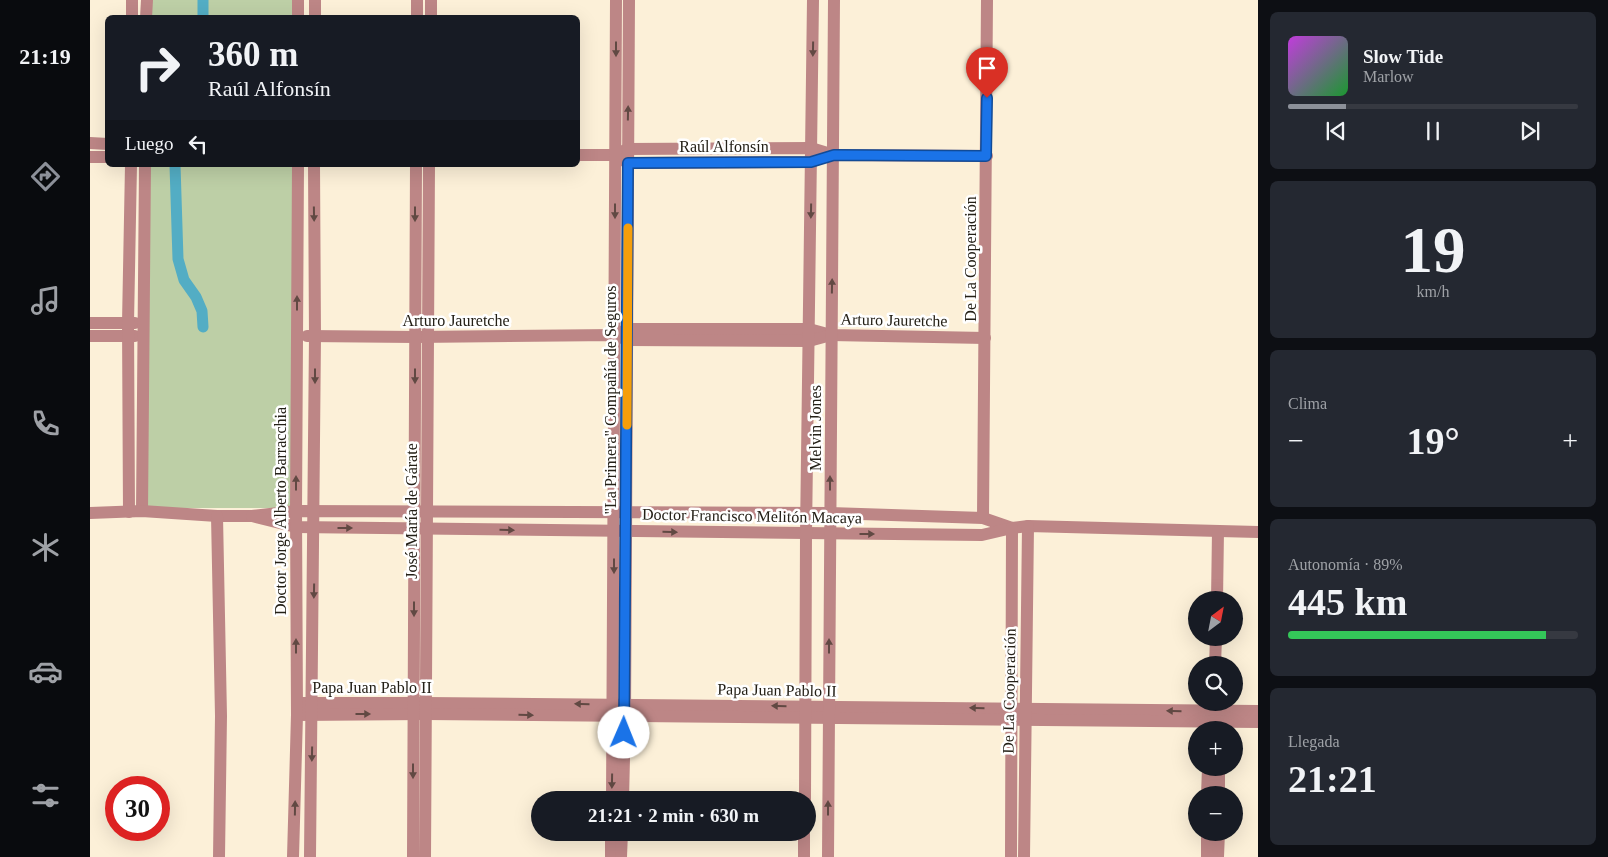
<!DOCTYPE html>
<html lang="es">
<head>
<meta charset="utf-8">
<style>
  body { margin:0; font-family:Georgia,serif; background:#242831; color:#f1f3f6; height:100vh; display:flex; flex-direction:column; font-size:19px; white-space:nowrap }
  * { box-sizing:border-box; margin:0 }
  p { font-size:16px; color:#9ea1a6 }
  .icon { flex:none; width:28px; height:28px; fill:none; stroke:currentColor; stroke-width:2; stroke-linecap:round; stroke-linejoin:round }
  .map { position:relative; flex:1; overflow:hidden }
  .panel { display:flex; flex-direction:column; gap:12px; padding:12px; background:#0d0f14; width:350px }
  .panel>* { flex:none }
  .top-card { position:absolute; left:15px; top:15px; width:475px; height:152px; border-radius:8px; box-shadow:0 5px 20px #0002; background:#171b24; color:#f1f3f6; overflow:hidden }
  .needle { width:32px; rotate:32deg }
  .tools { position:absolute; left:1098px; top:591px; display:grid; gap:10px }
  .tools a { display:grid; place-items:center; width:55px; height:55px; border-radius:50%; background:#171b24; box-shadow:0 5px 20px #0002; font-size:25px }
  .speed { position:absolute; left:15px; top:776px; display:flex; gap:10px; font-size:25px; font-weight:700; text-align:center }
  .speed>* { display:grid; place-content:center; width:65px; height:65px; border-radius:50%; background:#171b24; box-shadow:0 5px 20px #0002; line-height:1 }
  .speed .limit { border:8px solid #d22; background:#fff; color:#111 }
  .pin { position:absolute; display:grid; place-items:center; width:42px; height:42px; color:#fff; margin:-51px -21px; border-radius:50% 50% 50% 0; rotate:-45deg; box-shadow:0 0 5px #0007 }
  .pin .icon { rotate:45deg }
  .me { position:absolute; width:55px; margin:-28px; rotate:1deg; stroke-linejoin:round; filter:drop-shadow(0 0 4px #0008) }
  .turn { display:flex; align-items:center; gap:18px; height:105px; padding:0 20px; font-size:22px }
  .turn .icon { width:65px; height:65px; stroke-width:2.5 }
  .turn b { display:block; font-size:35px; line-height:42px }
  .then { display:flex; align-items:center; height:48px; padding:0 20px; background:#0003; gap:10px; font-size:19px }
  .big { font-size:38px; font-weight:700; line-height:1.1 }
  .panel .widget { flex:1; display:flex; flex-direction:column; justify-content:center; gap:8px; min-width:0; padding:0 18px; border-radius:8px; background:#242831 }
  .panel .dial { align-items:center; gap:0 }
  .dial b { font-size:65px; line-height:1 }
  .song { display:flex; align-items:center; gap:15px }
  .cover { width:60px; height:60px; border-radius:8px; background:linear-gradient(135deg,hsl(290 70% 55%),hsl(130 70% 35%)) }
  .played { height:5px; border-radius:2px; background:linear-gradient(90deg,#8c9099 20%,#363941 20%) }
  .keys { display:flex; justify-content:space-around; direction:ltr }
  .heat { display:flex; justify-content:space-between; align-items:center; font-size:28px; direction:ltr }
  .charge { height:8px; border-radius:4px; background:linear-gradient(90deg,#34c759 89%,#363941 0) }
  .trip { position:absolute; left:441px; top:791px; width:285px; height:50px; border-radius:25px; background:#171b24; box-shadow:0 5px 20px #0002; font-weight:700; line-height:50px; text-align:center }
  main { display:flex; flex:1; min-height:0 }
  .menu { display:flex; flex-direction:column; width:90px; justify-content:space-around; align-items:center; background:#090b0e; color:#9ea1a6 }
  .menu .icon { width:35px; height:35px }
  .menu .on { color:#8c9099 }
  .menu b { font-size:22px; color:#f1f3f6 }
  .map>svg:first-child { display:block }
  .green { fill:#bdcfa6 }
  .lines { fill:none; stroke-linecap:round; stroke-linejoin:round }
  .canal { stroke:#53adc4; stroke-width:11 }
  .street { stroke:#bd8686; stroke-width:12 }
  .oneway { fill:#614943 }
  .route-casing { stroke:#114b97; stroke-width:12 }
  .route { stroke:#1a73e8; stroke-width:9 }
  .slow { stroke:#f59e0b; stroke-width:9 }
  .labels { text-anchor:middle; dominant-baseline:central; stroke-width:5; stroke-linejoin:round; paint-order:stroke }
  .street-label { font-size:16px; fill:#242017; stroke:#fff }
</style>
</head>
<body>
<main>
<nav class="menu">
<b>21:19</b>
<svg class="icon on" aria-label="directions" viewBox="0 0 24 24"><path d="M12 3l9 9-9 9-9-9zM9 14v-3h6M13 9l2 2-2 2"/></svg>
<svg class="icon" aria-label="music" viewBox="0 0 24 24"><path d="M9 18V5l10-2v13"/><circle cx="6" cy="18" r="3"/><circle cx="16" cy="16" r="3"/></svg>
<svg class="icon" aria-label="phone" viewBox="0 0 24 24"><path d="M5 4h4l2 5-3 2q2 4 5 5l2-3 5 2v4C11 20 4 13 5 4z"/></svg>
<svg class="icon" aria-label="climate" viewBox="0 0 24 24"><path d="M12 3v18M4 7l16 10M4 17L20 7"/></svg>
<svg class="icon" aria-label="car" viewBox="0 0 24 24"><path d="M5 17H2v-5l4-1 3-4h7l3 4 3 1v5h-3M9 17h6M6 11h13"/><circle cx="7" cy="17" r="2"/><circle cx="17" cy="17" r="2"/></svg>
<svg class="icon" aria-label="filters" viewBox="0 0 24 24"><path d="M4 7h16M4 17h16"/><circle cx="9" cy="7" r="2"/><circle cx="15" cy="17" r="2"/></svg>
</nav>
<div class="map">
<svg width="1168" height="857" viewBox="0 0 1168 857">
  <rect width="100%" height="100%" fill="#fcf0d8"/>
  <g class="green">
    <polygon points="60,0 204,0 204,17 60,18"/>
    <polygon points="58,165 204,165 203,508 56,508"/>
  </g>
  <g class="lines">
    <g class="canal">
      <polyline points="113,0 113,18"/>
      <polyline points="85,165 88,259 94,280 106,297 112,311 113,327"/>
    </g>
    <g class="street">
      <polyline points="208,0 208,18"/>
      <polyline points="42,18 42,0"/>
      <polyline points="56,18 57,0"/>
      <polyline points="225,18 225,0"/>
      <polyline points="327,18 327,0"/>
      <polyline points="341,18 341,0"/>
      <polyline points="0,143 18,144"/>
      <polyline points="488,155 525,155 537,149 721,148 744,155 897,156"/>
      <polyline points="0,157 18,157"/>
      <polyline points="531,159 538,163 721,162 729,159"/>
      <polyline points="0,323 45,323"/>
      <polyline points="532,332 537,329 719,329 741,335 895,338"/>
      <polyline points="0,336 45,336"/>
      <polyline points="217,336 325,337 525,335 537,340 719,341 741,335"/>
      <polyline points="52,511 55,165"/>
      <polyline points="39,512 38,323 41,165"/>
      <polyline points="0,513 52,511 127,516 162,516 206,511 740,513 893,518 922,528"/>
      <polyline points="127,516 131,716 129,857"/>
      <polyline points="162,516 206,527 892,535 922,528 938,526 1168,532"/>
      <polyline points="893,518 897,0"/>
      <polyline points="1127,600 1128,531"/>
      <polyline points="1125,665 1126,638"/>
      <polyline points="207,703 336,703 1168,711"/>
      <polyline points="207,715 336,714 1168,722"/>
      <polyline points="1117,795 1118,768"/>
      <polyline points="1129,795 1129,768"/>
      <polyline points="522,800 526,0"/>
      <polyline points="533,800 535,716 539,0"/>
      <polyline points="715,800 716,534 723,0"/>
      <polyline points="203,857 207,715 206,511 208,165"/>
      <polyline points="220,857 225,336 224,165"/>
      <polyline points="323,857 326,165"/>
      <polyline points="335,857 339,165"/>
      <polyline points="521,857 521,832"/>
      <polyline points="531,857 532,832"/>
      <polyline points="714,857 714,832"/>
      <polyline points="738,857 744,0"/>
      <polyline points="921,857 922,528"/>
      <polyline points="934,857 938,526"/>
      <polyline points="1117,857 1117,832"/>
      <polyline points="1128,857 1129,832"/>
    </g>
  </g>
  <defs><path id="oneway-solid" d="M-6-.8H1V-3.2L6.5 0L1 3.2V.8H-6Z" transform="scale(1.25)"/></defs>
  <g class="oneway">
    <use href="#oneway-solid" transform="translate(526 49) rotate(90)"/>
    <use href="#oneway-solid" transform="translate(723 49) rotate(91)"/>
    <use href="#oneway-solid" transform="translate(538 113) rotate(-89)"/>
    <use href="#oneway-solid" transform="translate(525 211) rotate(90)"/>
    <use href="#oneway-solid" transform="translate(721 211) rotate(91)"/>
    <use href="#oneway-solid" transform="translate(224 214) rotate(89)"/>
    <use href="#oneway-solid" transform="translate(325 214) rotate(90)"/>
    <use href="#oneway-solid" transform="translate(742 286) rotate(-89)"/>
    <use href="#oneway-solid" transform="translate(207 303) rotate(-90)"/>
    <use href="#oneway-solid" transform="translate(225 376) rotate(90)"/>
    <use href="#oneway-solid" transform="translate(325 376) rotate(90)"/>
    <use href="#oneway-solid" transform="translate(206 483) rotate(-90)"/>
    <use href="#oneway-solid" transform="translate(740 483) rotate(-90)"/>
    <use href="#oneway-solid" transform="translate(255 528)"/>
    <use href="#oneway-solid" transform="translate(417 530) rotate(1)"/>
    <use href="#oneway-solid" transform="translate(580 532) rotate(1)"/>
    <use href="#oneway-solid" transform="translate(777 534)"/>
    <use href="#oneway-solid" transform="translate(524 566) rotate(90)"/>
    <use href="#oneway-solid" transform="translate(224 591) rotate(91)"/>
    <use href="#oneway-solid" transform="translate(324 609) rotate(90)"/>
    <use href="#oneway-solid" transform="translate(206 646) rotate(-90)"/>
    <use href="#oneway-solid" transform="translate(739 646) rotate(-90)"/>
    <use href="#oneway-solid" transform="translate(492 704) rotate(-179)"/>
    <use href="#oneway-solid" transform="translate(689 706) rotate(-179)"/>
    <use href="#oneway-solid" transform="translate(887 708) rotate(-179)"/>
    <use href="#oneway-solid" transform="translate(1084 711) rotate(-179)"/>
    <use href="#oneway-solid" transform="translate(273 714)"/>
    <use href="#oneway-solid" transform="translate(436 715) rotate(1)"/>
    <use href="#oneway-solid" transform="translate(222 754) rotate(91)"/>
    <use href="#oneway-solid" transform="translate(323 771) rotate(90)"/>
    <use href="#oneway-solid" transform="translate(522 781) rotate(91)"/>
    <use href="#oneway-solid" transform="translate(205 808) rotate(-89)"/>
    <use href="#oneway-solid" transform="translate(738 808) rotate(-90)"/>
  </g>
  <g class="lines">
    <g class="route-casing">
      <polyline id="route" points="534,733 538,163 721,162 744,155 896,156 897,98"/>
    </g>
    <use href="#route" class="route"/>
    <polyline class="slow" points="537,425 538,228"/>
  </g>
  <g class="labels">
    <g class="street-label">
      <text x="634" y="146">Raúl Alfonsín</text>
      <text transform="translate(880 259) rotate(-90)">De La Cooperación</text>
      <text x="366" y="320">Arturo Jauretche</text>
      <text transform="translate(804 320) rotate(1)">Arturo Jauretche</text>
      <text transform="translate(520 400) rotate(-90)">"La Primera" Compañía de Seguros</text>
      <text transform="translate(725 428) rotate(-90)">Melvin Jones</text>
      <text transform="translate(190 511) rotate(-90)">Doctor Jorge Alberto Barracchia</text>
      <text transform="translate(321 511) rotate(-90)">José María de Gárate</text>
      <text transform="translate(662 516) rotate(1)">Doctor Francisco Melitón Macaya</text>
      <text x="282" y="687">Papa Juan Pablo II</text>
      <text transform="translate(687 690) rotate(1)">Papa Juan Pablo II</text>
      <text transform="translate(919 691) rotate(-89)">De La Cooperación</text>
    </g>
  </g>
</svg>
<div class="tools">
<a><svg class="needle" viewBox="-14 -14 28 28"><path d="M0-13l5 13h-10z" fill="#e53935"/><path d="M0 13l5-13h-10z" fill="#9ea1a6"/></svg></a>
<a><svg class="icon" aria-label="search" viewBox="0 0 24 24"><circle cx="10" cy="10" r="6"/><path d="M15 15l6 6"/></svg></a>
<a>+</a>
<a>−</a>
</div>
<div class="speed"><div class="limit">30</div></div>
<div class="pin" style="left:897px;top:98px;background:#d93025"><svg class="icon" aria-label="arrive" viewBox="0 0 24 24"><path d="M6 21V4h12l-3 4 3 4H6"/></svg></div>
<svg class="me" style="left:534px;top:733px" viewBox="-20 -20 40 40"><circle r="19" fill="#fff"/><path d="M0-13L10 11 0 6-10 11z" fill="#1a73e8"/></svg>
<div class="trip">21:21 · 2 min · 630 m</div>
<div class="top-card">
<div class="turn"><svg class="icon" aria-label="right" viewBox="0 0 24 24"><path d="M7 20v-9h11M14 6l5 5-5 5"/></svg><div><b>360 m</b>Raúl Alfonsín</div></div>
<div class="then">Luego<svg class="icon" aria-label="left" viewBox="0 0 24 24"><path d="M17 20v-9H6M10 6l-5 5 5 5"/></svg></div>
</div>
</div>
<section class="panel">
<div class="widget">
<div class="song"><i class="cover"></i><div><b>Slow Tide</b><p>Marlow</p></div></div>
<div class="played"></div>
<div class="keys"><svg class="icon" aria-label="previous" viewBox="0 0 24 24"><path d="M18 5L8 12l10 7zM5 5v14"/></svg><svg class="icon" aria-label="pause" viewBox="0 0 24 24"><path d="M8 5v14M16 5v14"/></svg><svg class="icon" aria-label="next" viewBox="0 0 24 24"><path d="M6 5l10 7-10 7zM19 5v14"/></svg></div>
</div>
<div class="widget dial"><b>19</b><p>km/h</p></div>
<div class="widget"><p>Clima</p>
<div class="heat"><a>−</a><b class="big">19°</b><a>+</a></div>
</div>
<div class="widget"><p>Autonomía · 89%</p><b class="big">445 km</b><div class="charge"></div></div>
<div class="widget"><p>Llegada</p><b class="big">21:21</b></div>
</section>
</main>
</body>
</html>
